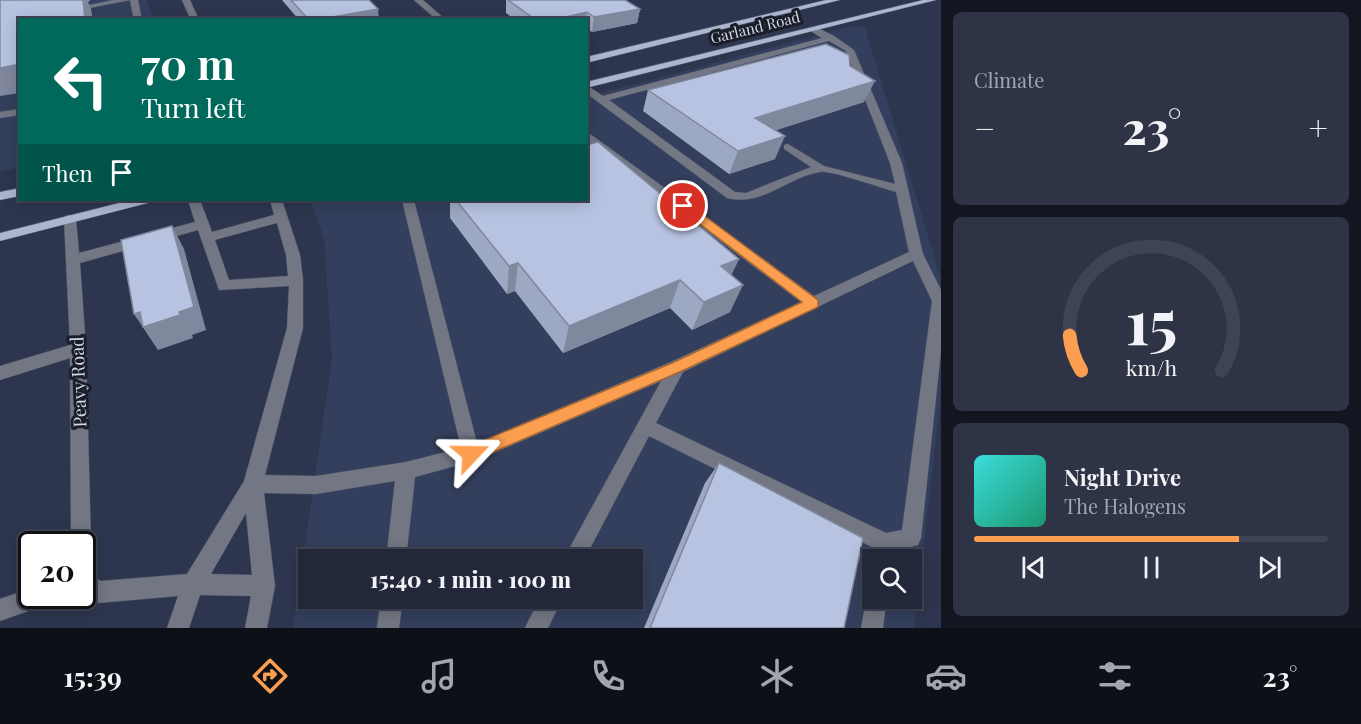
<!DOCTYPE html>
<html lang="en">
<head>
<meta charset="utf-8">
<style>
  body { margin:0; font-family:"Playfair Display",serif; background:#2e3445; color:#f1f3f6; height:100vh; display:flex; flex-direction:column; font-size:22px; white-space:nowrap }
  * { box-sizing:border-box; margin:0 }
  p { font-size:20px; color:#a2a6af }
  .icon { flex:none; width:33px; height:33px; fill:none; stroke:currentColor; stroke-width:2; stroke-linecap:round; stroke-linejoin:round }
  .map { position:relative; flex:1; overflow:hidden }
  .drawer { display:flex; flex-direction:column; gap:12px; padding:12px; background:#131620; width:420px }
  .drawer>* { flex:none }
  .guide { position:absolute; left:18px; top:18px; width:570px; height:183px; border-radius:0px; box-shadow:0 3px 15px #0003,0 0 0 2px #3f4454; background:#00695c; color:#fff; overflow:hidden }
  .controls { position:absolute; left:862px; top:549px; display:grid; gap:12px }
  .controls a { display:grid; place-items:center; width:60px; height:60px; border-radius:0px; background:#22283a; box-shadow:0 3px 15px #0003,0 0 0 2px #3f4454; font-size:30px }
  .speed { position:absolute; left:18px; top:531px; display:flex; gap:12px; font-size:30px; font-weight:700; text-align:center }
  .speed>* { display:grid; place-content:center; width:78px; height:78px; border-radius:50%; background:#22283a; box-shadow:0 3px 15px #0003,0 0 0 2px #3f4454; line-height:1 }
  .speed .limit { border:3px solid #111; border-radius:9px; background:#fff; color:#111 }
  .pin { position:absolute; display:grid; place-items:center; width:51px; height:51px; color:#fff; margin:-26px; border:3px solid #fff; border-radius:50%; box-shadow:0 2px 6px #0007 }
  .me { position:absolute; width:66px; margin:-33px; rotate:67deg; stroke-linejoin:round; filter:drop-shadow(0 0 4px #0008) }
  .turn { display:flex; align-items:center; gap:21px; height:126px; padding:0 24px; font-size:27px }
  .turn .icon { width:78px; height:78px; stroke-width:2.5 }
  .turn b { display:block; font-size:42px; line-height:51px }
  .then { display:flex; align-items:center; height:57px; padding:0 24px; background:#0003; gap:12px; font-size:22px }
  .big { font-size:45px; font-weight:800; line-height:1.1 }
  .drawer .widget { flex:1; display:flex; flex-direction:column; justify-content:center; gap:9px; min-width:0; padding:0 21px; border-radius:9px; background:#2e3445 }
  .drawer .dial { align-items:center; gap:0 }
  .dial svg { height:156px; overflow:visible; fill:none; stroke:#3f4454; stroke-width:7; stroke-linecap:round; text-anchor:middle }
  .dial text { fill:#f1f3f6; stroke:none }
  .song { display:flex; align-items:center; gap:18px }
  .cover { width:72px; height:72px; border-radius:9px; background:linear-gradient(135deg,hsl(180 70% 55%),hsl(160 70% 35%)) }
  .played { height:6px; border-radius:3px; background:linear-gradient(90deg,#fb9e50 75%,#3f4454 75%) }
  .keys { display:flex; justify-content:space-around; direction:ltr }
  .heat { display:flex; justify-content:space-between; align-items:center; font-size:33px; direction:ltr }
  .trip { position:absolute; left:298px; top:549px; width:345px; height:60px; border-radius:0px; background:#22283a; box-shadow:0 3px 15px #0003,0 0 0 2px #3f4454; font-weight:800; line-height:60px; text-align:center }
  .tab-bar { display:flex; height:96px; justify-content:space-around; align-items:center; background:#0e1017; color:#a2a6af }
  .tab-bar .icon { width:42px; height:42px }
  .tab-bar .active { color:#fb9e50 }
  .tab-bar b { font-size:27px; color:#f1f3f6 }
  main { display:flex; flex:1; min-height:0 }
  .map>svg:first-child { display:block }
  .built { fill:#343f5d; fill-rule:evenodd }
  .lines { fill:none; stroke-linecap:round; stroke-linejoin:round }
  .minor-casing { stroke:#4b536a; stroke-width:1 }
  .major-casing { stroke:#4b536a; stroke-width:1 }
  .minor { fill:#727783; fill-rule:evenodd }
  .major { fill:#acb6cf; fill-rule:evenodd }
  .wall { fill:#9da8c2 }
  .shaded-wall { fill:#80889e }
  .building { fill:#b7c3e1; stroke:#80889e; stroke-width:1.5 }
  .route { fill:#fb9e50; stroke:#a36734; stroke-width:1.5 }
  .labels { text-anchor:middle; dominant-baseline:central; stroke-width:6; stroke-linejoin:round; paint-order:stroke }
  .far-street-label { font-size:15px; fill:#d3d9e9; stroke:#1a1e29 }
  .street-label { font-size:18px; fill:#d3d9e9; stroke:#1a1e29 }
</style>
</head>
<body>
<main>
<div class="map">
<svg width="941" height="628" viewBox="0 0 941 628">
  <rect width="100%" height="100%" fill="#2d364e"/>
  <g class="built">
    <polygon points="0,0 147,0 154,19 20,20 19,167 0,172"/>
    <path d="M852,26l12,1 2,4 75,248v118l-27,231h-621l39,-269 -8,-121 -14,-38h276l1,-103zM309,560h324v38h-324zM873,560h39v38h-39z"/>
  </g>
  <g class="lines">
    <g class="minor-casing">
      <g id="minor">
        <polygon points="113,0 130,0 70,12 66,10"/>
        <polygon points="130,0 138,0 142,20 134,20"/>
        <polygon points="182,0 190,0 199,20 191,20"/>
        <polygon points="414,0 423,0 446,20 437,20"/>
        <path d="M812,28h6l16,8 20,14 48,113 21,91 18,36v61l-20,187 -3,7 -24,6 -1,9 -20,1 1,-13 -225,-112 -65,124h-21l98,-179 -184,79 -62,17 -9,83h-20l9,-79 -79,13 -52,-1 11,93 -8,42h-22l6,-32 -51,-1 -11,33h-22l11,-32 -80,7 -16,-10v-24l19,12 86,-7 57,-93 43,-153 2,-42 -70,4 -21,-60 -118,33 6,86 5,195 -3,7 -6,3v-10h-11l-1,-186 -70,22v-14l70,-21 -6,-126 1,-3 5,-1 6,4 3,34 116,-31 -7,-22h12l12,32 62,-17 -4,-15h12l18,55 3,25v48l-38,147 51,1 90,-14 55,-14 -59,-248h12l63,243 194,-81 130,-60 -215,-162v-9l228,165 95,-44 -13,-60c-15,-4 -65,-22 -76,-20 -33,5 -57,35 -93,26l-141,-105v-8l17,11 219,-58 -10,-6zM829,41l17,10 44,112 5,21 -71,-18 -36,-22 -4,1v4l27,18 -65,26 -11,-1 -126,-92zM277,223l9,32 2,21 -59,4 -14,-40zM913,261l19,40 -30,229 -16,3 -230,-110 27,-51zM246,513l6,62 -41,-1z"/>
        <polygon points="20,109 20,115 0,118 0,112"/>
        <polygon points="32,588 32,596 51,596 48,604 0,621 0,599"/>
        <polygon points="873,588 873,598 887,598 883,628 861,628 868,590"/>
        <polygon points="381,598 403,598 399,628 377,628"/>
        <polygon points="540,598 563,598 548,628 525,628"/>
      </g>
    </g>
    <g class="major-casing">
      <g id="major">
        <polygon points="826,0 840,0 586,63 586,57"/>
        <polygon points="923,0 936,0 586,88 586,82"/>
        <polygon points="20,188 20,196 0,200 0,192"/>
        <polygon points="131,200 150,200 148,203 0,241 0,233"/>
      </g>
    </g>
    <use href="#minor" class="minor"/>
    <use href="#major" class="major"/>
  </g>
  <g class="wall">
    <polygon points="282,0 369,0 379,20 299,20"/>
    <polygon points="506,0 625,0 640,9 637,23 592,32 586,28 586,20 515,20 506,13"/>
    <polygon points="850,66 864,102 776,130 775,159 729,174 643,111 648,90"/>
    <polygon points="450,200 586,200 739,259 731,275 730,312 692,330 670,308 563,353 515,291 507,294 450,218"/>
    <polygon points="719,463 844,628 644,628 705,483"/>
  </g>
  <g class="shaded-wall">
    <polygon points="0,0 90,0 90,1 88,2 91,9 93,20 85,20"/>
    <polygon points="378,9 379,20 315,20"/>
    <polygon points="640,9 637,23 592,32 594,17"/>
    <polygon points="587,12 586,20 553,20"/>
    <polygon points="20,64 20,93 0,96 0,68"/>
    <polygon points="875,81 864,102 746,140 755,118"/>
    <polygon points="785,136 775,159 729,174 738,151"/>
    <polygon points="172,226 184,249 206,330 192,335 193,338 158,350 134,314"/>
    <polygon points="739,259 726,286 721,266"/>
    <polygon points="518,263 515,291 507,294 509,266"/>
    <polygon points="680,280 670,308 563,353 569,326"/>
    <polygon points="743,285 730,312 692,330 704,302"/>
  </g>
  <g class="building">
    <polygon points="0,0 83,0 85,20 20,20 20,64 0,68"/>
    <polygon points="291,0 369,0 378,9 315,20 309,20"/>
    <polygon points="508,0 625,0 640,9 594,17 587,12 553,20 536,20"/>
    <polygon points="826,44 849,55 850,66 875,81 755,118 785,136 738,151 648,90"/>
    <polygon points="598,142 739,259 721,266 743,285 704,302 680,280 569,326 518,263 509,266 456,200 586,200 586,145"/>
    <polygon points="172,226 194,307 179,312 180,315 143,327 140,312 134,314 121,240"/>
    <polygon points="719,463 863,538 844,628 650,628"/>
  </g>
  <polygon class="route" points="679,203 687,203 818,300 818,307 682,371 477,459 471,461 465,459 462,454 465,448 672,363 802,302 679,208"/>
  <g class="labels">
    <g class="far-street-label">
      <text transform="translate(755 27) rotate(-14)">Garland Road</text>
    </g>
    <g class="street-label">
      <text transform="translate(78 382) rotate(-92)">Peavy Road</text>
    </g>
  </g>
</svg>
<div class="controls">
<a><svg class="icon" aria-label="search" viewBox="0 0 24 24"><circle cx="10" cy="10" r="6"/><path d="M15 15l6 6"/></svg></a>
</div>
<div class="speed"><div class="limit">20</div></div>
<div class="pin" style="left:683px;top:206px;background:#d93025"><svg class="icon" aria-label="arrive" viewBox="0 0 24 24"><path d="M6 21V4h12l-3 4 3 4H6"/></svg></div>
<svg class="me" style="left:471px;top:454px" viewBox="-20 -20 40 40"><path d="M0-17L14 15 0 8-14 15z" fill="#fb9e50" stroke="#fff" stroke-width="4"/></svg>
<div class="trip">15:40 · 1 min · 100 m</div>
<div class="guide">
<div class="turn"><svg class="icon" aria-label="left" viewBox="0 0 24 24"><path d="M17 20v-9H6M10 6l-5 5 5 5"/></svg><div><b>70 m</b>Turn left</div></div>
<div class="then">Then<svg class="icon" aria-label="arrive" viewBox="0 0 24 24"><path d="M6 21V4h12l-3 4 3 4H6"/></svg></div>
</div>
</div>
<section class="drawer">
<div class="widget"><p>Climate</p>
<div class="heat"><a>−</a><b class="big">23°</b><a>+</a></div>
</div>
<div class="widget dial"><svg viewBox="0 0 100 80">
<path d="M14 69A42 42 0 1 1 86 69"/>
<path d="M14 69A42 42 0 0 1 8 51" stroke="#fb9e50"/>
<text x="50" y="56" font-size="32" font-weight="700">15</text>
<text x="50" y="72" font-size="11">km/h</text>
</svg></div>
<div class="widget">
<div class="song"><i class="cover"></i><div><b>Night Drive</b><p>The Halogens</p></div></div>
<div class="played"></div>
<div class="keys"><svg class="icon" aria-label="previous" viewBox="0 0 24 24"><path d="M18 5L8 12l10 7zM5 5v14"/></svg><svg class="icon" aria-label="pause" viewBox="0 0 24 24"><path d="M8 5v14M16 5v14"/></svg><svg class="icon" aria-label="next" viewBox="0 0 24 24"><path d="M6 5l10 7-10 7zM19 5v14"/></svg></div>
</div>
</section>
</main>
<nav class="tab-bar">
<b>15:39</b>
<svg class="icon active" aria-label="directions" viewBox="0 0 24 24"><path d="M12 3l9 9-9 9-9-9zM9 14v-3h6M13 9l2 2-2 2"/></svg>
<svg class="icon" aria-label="music" viewBox="0 0 24 24"><path d="M9 18V5l10-2v13"/><circle cx="6" cy="18" r="3"/><circle cx="16" cy="16" r="3"/></svg>
<svg class="icon" aria-label="phone" viewBox="0 0 24 24"><path d="M5 4h4l2 5-3 2q2 4 5 5l2-3 5 2v4C11 20 4 13 5 4z"/></svg>
<svg class="icon" aria-label="climate" viewBox="0 0 24 24"><path d="M12 3v18M4 7l16 10M4 17L20 7"/></svg>
<svg class="icon" aria-label="car" viewBox="0 0 24 24"><path d="M5 17H2v-5l4-1 3-4h7l3 4 3 1v5h-3M9 17h6M6 11h13"/><circle cx="7" cy="17" r="2"/><circle cx="17" cy="17" r="2"/></svg>
<svg class="icon" aria-label="filters" viewBox="0 0 24 24"><path d="M4 7h16M4 17h16"/><circle cx="9" cy="7" r="2"/><circle cx="15" cy="17" r="2"/></svg>
<b>23°</b>
</nav>
</body>
</html>
